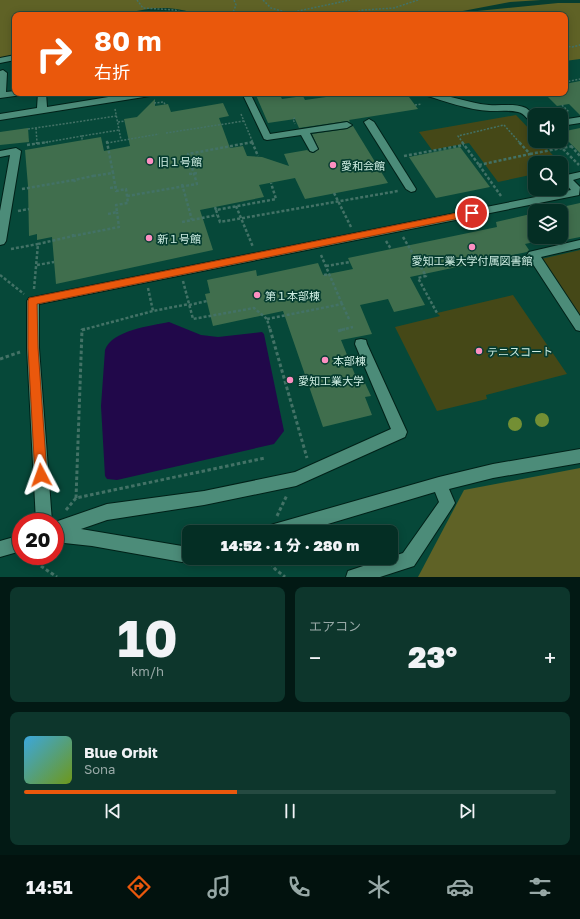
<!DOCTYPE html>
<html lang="ja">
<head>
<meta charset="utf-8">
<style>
  body { margin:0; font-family:"Golos Text","Noto Sans JP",sans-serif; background:#0d362c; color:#f1f3f6; height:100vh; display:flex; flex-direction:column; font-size:15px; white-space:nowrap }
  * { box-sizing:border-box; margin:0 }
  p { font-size:13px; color:#97a8a6 }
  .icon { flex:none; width:22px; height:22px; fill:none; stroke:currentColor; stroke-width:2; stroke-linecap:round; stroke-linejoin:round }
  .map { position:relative; height:577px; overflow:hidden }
  .side { display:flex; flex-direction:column; gap:10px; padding:10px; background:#021914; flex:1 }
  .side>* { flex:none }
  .guide { position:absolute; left:12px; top:12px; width:556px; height:84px; border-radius:8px; box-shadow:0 2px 10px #0003,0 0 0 1px #254a41; background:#ea580c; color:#fff; overflow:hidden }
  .tools { position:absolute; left:528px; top:108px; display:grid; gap:8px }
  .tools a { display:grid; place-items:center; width:40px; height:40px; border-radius:8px; background:#042e24; box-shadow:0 2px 10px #0003,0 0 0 1px #254a41; font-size:20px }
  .speed { position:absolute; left:12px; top:513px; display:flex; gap:8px; font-size:20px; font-weight:700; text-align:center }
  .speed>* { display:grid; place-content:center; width:52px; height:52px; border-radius:50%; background:#042e24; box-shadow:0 2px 10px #0003,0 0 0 1px #254a41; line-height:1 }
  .speed .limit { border:6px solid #d22; background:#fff; color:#111 }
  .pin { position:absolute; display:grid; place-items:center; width:34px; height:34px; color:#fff; margin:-17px; border:2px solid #fff; border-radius:50%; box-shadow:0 1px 4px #0007 }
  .me { position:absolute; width:44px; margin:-22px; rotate:356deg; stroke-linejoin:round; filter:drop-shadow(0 0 3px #0008) }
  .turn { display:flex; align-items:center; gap:14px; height:84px; padding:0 16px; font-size:18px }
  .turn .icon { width:52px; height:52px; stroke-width:2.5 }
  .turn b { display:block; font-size:28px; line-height:34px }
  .big { font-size:30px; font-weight:800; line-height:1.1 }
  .side .card { flex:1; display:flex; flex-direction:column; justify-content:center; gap:6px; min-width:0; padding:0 14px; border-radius:8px; background:#0d362c }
  .side .dial { align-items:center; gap:0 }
  .dial b { font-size:52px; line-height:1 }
  .song { display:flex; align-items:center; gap:12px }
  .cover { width:48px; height:48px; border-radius:6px; background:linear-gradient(135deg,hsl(200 70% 55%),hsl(80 70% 35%)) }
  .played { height:4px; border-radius:2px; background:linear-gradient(90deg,#ea580c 40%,#254a41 40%) }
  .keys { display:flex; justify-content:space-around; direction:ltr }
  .heat { display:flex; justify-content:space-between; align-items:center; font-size:22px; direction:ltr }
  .side .tiles { flex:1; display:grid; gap:10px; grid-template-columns:1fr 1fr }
  .card:last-child { grid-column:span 2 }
  .trip { position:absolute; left:182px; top:525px; width:216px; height:40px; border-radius:8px; background:#042e24; box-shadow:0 2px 10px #0003,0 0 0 1px #254a41; font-weight:800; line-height:40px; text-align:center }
  .menu { display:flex; height:64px; justify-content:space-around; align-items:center; background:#02120e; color:#97a8a6 }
  .menu .icon { width:28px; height:28px }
  .menu .active { color:#ea580c }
  .menu b { font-size:18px; color:#f1f3f6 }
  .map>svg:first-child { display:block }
  .built { fill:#064839; fill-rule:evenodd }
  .green { fill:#454817 }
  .forest { fill:#5f6226 }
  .water { fill:#21084a }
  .building { fill:#406e4d }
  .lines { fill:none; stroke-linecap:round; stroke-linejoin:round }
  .minor-casing { stroke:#002118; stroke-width:2 }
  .path-far2 { stroke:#437266; stroke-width:1.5; stroke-dasharray:2 1.5; stroke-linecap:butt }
  .path-far1 { stroke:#437266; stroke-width:2.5; stroke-dasharray:3 2; stroke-linecap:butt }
  .path { stroke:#437266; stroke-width:3; stroke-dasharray:3.5 2.5; stroke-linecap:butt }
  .minor { fill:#4c8c79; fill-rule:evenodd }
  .tree { fill:#738f34 }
  .route { fill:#ea580c; stroke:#983908 }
  .poi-dot { fill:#fc8fc1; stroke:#063d30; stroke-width:1.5 }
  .labels { text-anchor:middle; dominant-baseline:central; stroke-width:3.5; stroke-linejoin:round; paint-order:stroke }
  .poi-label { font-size:11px; fill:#cfeee3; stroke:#063d30; text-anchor:start }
</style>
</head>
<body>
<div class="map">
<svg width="580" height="577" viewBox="0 0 580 577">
  <rect width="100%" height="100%" fill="#063d30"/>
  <path class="built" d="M580,9v568h-580v-513l15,-5v34h550v-78zM535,115h26v26h-26zM535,163h26v26h-26zM535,211h26v26h-26zM21,522h34v34h-34zM189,532h202v26h-202z"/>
  <g class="green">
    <polygon points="516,115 535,135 535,141 540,141 560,163 535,163 535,174 498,182 469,143 432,150 419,132"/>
    <polygon points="580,250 580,316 541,259"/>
    <polygon points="513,295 567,374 486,395 487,399 437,411 395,327 440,316 437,313"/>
  </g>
  <g class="forest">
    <path d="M0,0h541l-31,2 -63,12 111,-11h22v56l-15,2v-46h-368c-21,-10 -47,-8 -69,-2l-1,2h-112v40l-15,4z"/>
    <polygon points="580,468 580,577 418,577 464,490"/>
  </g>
  <path class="water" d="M169,322l32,13 17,2 44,-5 2,2 20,97 -10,13 -157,36 -10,-1 -2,-3 -4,-70 4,-56c7,-20 46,-24 64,-28z"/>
  <g class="building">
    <polygon points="580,81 580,115 569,104 557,106 544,93 565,93 565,84"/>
    <polygon points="255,93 279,93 282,99 303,96 305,100 354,93 406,93 418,109 349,120 350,122 347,121 299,128 295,119 268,123"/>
    <polygon points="155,99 155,106 168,104 171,112 223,103 229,116 219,118 230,148 243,146 247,156 262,157 289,166 284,154 307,150 310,152 314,153 319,149 312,134 347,129 353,126 388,183 305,199 295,178 259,185 264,197 200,210 213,250 56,284 52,237 37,240 37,234 29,236 28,186 25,150 101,137 104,151 130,146 124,119 137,117"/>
    <polygon points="28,128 29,142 0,145 0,132"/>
    <polygon points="580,128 580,153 561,134 561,132"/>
    <polygon points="460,147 490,187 436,198 409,157"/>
    <polygon points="580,203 580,237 565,240 561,236 561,211 544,211"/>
    <polygon points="535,213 535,237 558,237 525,244 529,250 527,252 410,277 425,305 394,312 388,299 360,305 372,334 341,340 358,382 364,381 371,396 365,397 372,415 323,427 283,311 213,326 205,294 210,293 207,280 256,270 257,276 318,263 323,275 353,269 348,258 497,227 496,222"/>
  </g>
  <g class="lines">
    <g class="minor-casing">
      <g id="minor">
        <polygon points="15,55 15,60 0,63 0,58"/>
        <polygon points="3,70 7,73 6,92 15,91 15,93 23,93 22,95 0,98 0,71"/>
        <polygon points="38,93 46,93 47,107 133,93 154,93 150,96 0,120 0,114 37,108"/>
        <polygon points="242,93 250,93 270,134 347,122 352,125 347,128 310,133 318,149 313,152 310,151 301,135 267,140 264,139"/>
        <path d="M423,93c23,0 43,10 66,12 12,1 26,-2 37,3 3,2 6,6 9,8v8c-7,-2 -10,-11 -17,-12 -10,-2 -18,-1 -28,-1 -22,-1 -45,-10 -66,-16z"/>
        <polygon points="580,117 580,123 561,126 561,120"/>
        <polygon points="369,119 374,122 416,189 415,191 411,192 406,189 364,122"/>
        <polygon points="16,148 21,151 6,241 4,244 0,245 0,211 10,155 0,157 0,151"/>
        <polygon points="580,172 580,178 573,180 580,187 579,195 39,304 39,348 52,522 36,522 27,348 27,301 29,298 571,190 561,178 562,176"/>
        <polygon points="580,240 580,248 541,257 580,316 580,331 576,330 527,255 529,252 533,251"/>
        <polygon points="361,339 366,340 367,344 407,432 405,437 296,486 204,505 107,520 81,529 182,546 189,545 189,558 195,558 182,562 92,546 55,542 55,522 107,504 204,491 295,472 391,429 355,344 356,340"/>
        <polygon points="580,449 580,463 493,478 449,489 455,503 452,508 414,566 380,577 346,577 348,571 354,569 403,553 439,502 435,492 301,532 266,532 268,526 274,524 439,477 493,464"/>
        <polygon points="21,535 21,551 0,557 0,541"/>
      </g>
    </g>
    <g class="path-far2">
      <polyline points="137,0 143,8 175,10 190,15"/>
      <polyline points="263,0 271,8 289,13 350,0"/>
      <polyline points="232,15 236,5 234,0"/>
      <polyline points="341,15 363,10 394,8 418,0"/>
      <polyline points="462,15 515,13 531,15"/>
      <polyline points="565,46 572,47 580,45"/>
      <polyline points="565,82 580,79"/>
      <polyline points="338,93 339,95"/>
      <polyline points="154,103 164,102 165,105"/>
      <polyline points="415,105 422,104"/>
      <polyline points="562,105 569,112"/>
      <polyline points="115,109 121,140"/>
      <polyline points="241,114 253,143"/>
      <polyline points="295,118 293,119 295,124"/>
      <polyline points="118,122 125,121"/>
      <polyline points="36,128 37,143"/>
      <polyline points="28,129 117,116"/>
      <polyline points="166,133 244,121"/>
      <polyline points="82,136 119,130"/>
      <polyline points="555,141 557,143"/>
      <polyline points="42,143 82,136 82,140"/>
      <polyline points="107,143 159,134"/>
      <polyline points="250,143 253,142"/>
      <polyline points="463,143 458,136 504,125 520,143"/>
    </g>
    <g class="path-far1">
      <polyline points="37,142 37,144"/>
      <polyline points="252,142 258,156"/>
      <polyline points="462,142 479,165"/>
      <polyline points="556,142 579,165"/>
      <polyline points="27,145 48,142"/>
      <polyline points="571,146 580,156"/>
      <polyline points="530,154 573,146"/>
      <polyline points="404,156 464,145"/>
      <polyline points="479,165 501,196"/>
      <polyline points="479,165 530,154 519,142"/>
      <polyline points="189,174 198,173"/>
      <polyline points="93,176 113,173 107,142 110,142"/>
      <polyline points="75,182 74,180 93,176 92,175"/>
      <polyline points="182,184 192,220"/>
      <polyline points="110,188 117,187"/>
      <polyline points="22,189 74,180"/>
      <polyline points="334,193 351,227"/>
      <polyline points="127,196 197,184 188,154 253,142"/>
      <polyline points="236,206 253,247"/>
      <polyline points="215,207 216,210 276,199 271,183"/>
      <polyline points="216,210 220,222 398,191"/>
      <polyline points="18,211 29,209"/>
      <polyline points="108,214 117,212 116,205 128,203 126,189 116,191 113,173"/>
      <polyline points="182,222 217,215"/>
      <polyline points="73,236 119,227 117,212"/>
      <polyline points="403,237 426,276 418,278 437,313"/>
      <polyline points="386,241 391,249"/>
      <polyline points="11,249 38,244"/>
      <polyline points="321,255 342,304"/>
      <polyline points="37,265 54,262"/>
      <polyline points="326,266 350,262"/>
      <polyline points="0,275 24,294"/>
      <polyline points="324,275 329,274"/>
      <polyline points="183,281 193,319 254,308 267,319 270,330"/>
      <polyline points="148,288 153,311"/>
      <polyline points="34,289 38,244 73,236 73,233"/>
      <polyline points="189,305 207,301"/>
      <polyline points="267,319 342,304 350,321"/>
      <polyline points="82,330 153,311 189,304"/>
      <polyline points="341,330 353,327"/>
    </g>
    <g class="path">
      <polyline points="270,329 307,458"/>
      <polyline points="338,331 345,329"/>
      <polyline points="0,359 20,352"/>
      <polyline points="76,498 82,330 85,329"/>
      <polyline points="66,510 76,498 265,458"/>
      <polyline points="277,516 287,495"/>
      <polyline points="26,556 57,577"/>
      <polyline points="267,558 275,569 285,577"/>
    </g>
    <use href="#minor" class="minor"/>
  </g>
  <g class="tree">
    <circle cx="542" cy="420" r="7"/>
    <circle cx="515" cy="424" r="7"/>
  </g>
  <polygon class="route" points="472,210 476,213 475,215 37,304 38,348 47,475 45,478 41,480 37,478 35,475 28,348 28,301 29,298"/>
  <g class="poi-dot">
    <circle cx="150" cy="161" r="4"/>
    <circle cx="333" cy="165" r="4"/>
    <circle cx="149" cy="238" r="4"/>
    <circle cx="472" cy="247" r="4"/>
    <circle cx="257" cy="295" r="4"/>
    <circle cx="479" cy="351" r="4"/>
    <circle cx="325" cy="360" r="4"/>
    <circle cx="290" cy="380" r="4"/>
  </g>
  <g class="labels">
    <g class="poi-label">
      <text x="158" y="161">旧１号館</text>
      <text x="341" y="165">愛和会館</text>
      <text x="157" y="238">新１号館</text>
      <text x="472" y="260" text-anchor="middle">愛知工業大学付属図書館</text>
      <text x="265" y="295">第１本部棟</text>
      <text x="487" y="351">テニスコート</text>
      <text x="333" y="360">本部棟</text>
      <text x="298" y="380">愛知工業大学</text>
    </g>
  </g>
</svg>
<div class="tools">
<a><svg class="icon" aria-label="sound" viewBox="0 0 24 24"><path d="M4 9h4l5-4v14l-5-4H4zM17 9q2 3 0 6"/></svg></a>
<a><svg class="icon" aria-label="search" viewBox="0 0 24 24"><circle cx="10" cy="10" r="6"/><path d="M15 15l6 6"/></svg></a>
<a><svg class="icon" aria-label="layers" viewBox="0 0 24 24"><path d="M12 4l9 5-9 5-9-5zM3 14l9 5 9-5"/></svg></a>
</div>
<div class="speed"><div class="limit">20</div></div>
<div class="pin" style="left:472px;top:213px;background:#d93025"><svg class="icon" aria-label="arrive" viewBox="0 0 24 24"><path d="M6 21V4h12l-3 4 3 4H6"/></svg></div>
<svg class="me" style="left:41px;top:475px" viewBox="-20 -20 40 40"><path d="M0-17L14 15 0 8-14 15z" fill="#ea580c" stroke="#fff" stroke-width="4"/></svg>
<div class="trip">14:52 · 1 分 · 280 m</div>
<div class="guide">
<div class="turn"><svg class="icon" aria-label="right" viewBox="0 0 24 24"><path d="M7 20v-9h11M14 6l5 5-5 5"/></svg><div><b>80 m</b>右折</div></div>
</div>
</div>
<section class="side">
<div class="tiles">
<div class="card dial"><b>10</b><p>km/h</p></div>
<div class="card"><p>エアコン</p>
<div class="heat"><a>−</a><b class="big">23°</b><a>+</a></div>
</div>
<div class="card">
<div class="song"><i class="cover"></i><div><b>Blue Orbit</b><p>Sona</p></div></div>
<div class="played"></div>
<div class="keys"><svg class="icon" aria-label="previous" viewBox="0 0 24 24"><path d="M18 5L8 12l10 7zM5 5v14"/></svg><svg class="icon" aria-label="pause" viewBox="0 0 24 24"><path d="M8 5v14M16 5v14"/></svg><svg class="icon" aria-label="next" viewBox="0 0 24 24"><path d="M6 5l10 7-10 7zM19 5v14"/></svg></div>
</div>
</div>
</section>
<nav class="menu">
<b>14:51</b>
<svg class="icon active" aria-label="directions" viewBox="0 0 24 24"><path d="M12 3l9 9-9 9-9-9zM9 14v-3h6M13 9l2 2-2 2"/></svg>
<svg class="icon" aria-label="music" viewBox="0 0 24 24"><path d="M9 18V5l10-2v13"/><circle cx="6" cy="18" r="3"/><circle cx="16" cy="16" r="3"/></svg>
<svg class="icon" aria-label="phone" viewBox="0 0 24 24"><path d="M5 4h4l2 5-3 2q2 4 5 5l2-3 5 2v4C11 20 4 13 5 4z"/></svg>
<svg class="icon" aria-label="climate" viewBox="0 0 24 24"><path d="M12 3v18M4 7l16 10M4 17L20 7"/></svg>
<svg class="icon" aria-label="car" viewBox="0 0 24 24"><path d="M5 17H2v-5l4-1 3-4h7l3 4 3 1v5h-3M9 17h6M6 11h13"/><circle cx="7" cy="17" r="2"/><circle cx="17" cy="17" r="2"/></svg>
<svg class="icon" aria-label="filters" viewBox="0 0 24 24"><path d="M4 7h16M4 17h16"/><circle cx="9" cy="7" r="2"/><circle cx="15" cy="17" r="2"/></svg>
</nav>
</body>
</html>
